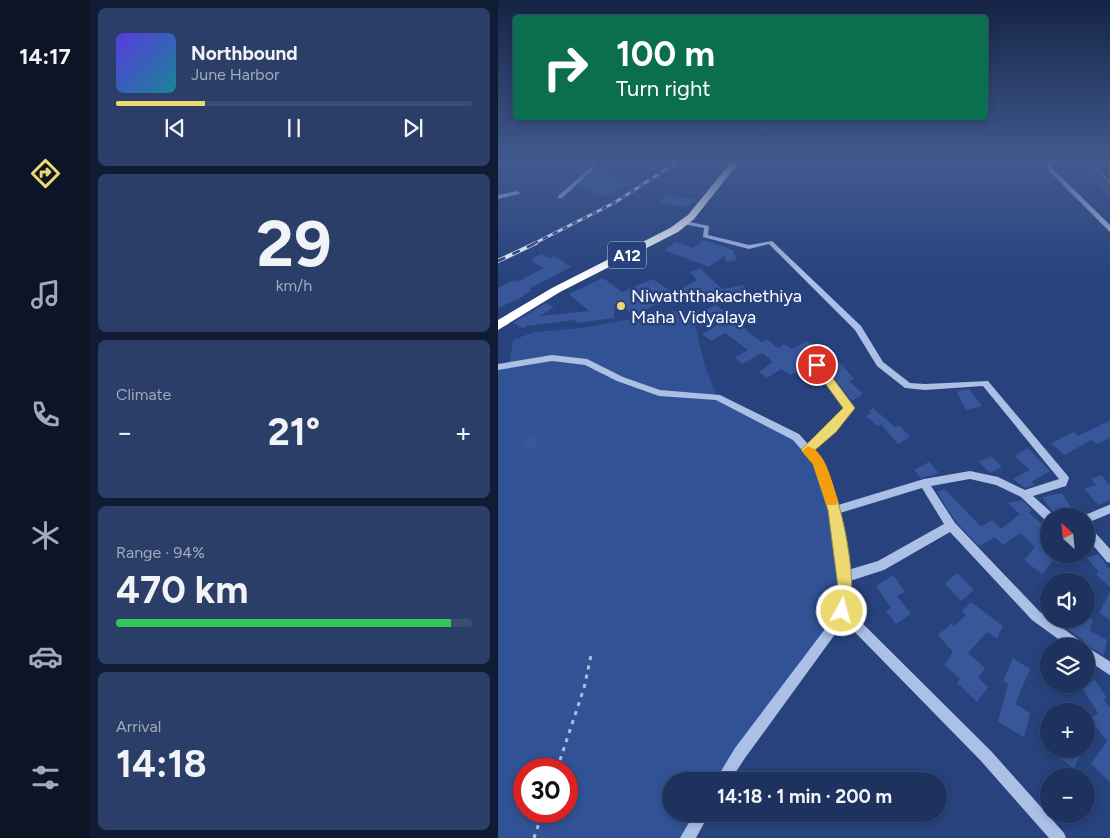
<!DOCTYPE html>
<html lang="en">
<head>
<meta charset="utf-8">
<style>
  body { margin:0; font-family:Figtree,sans-serif; background:#2a3e67; color:#f1f3f6; height:100vh; display:flex; flex-direction:column; font-size:19px; white-space:nowrap }
  * { box-sizing:border-box; margin:0 }
  p { font-size:16px; color:#a0aabc }
  .icon { flex:none; width:28px; height:28px; fill:none; stroke:currentColor; stroke-width:2; stroke-linecap:round; stroke-linejoin:round }
  .map { position:relative; flex:1; overflow:hidden }
  .panel { display:flex; flex-direction:column; gap:8px; padding:8px; background:#101c34; width:408px }
  .panel>* { flex:none }
  .top-card { position:absolute; left:15px; top:15px; width:475px; height:105px; border-radius:5px; box-shadow:0 2px 8px #0003,0 0 0 1px #3b4d73; background:#0b6e4f; color:#fff; overflow:hidden }
  .needle { width:32px; rotate:333deg }
  .fabs { position:absolute; left:542px; top:508px; display:grid; gap:10px }
  .fabs a { display:grid; place-items:center; width:55px; height:55px; border-radius:50%; background:#1d325e; box-shadow:0 2px 8px #0003,0 0 0 1px #3b4d73; font-size:25px }
  .speed { position:absolute; left:15px; top:758px; display:flex; gap:10px; font-size:25px; font-weight:700; text-align:center }
  .speed>* { display:grid; place-content:center; width:65px; height:65px; border-radius:50%; background:#1d325e; box-shadow:0 2px 8px #0003,0 0 0 1px #3b4d73; line-height:1 }
  .speed .limit { border:8px solid #d22; background:#fff; color:#111 }
  .pin { position:absolute; display:grid; place-items:center; width:42px; height:42px; color:#fff; margin:-21px; border:2px solid #fff; border-radius:50%; box-shadow:0 1px 5px #0007 }
  .me { position:absolute; width:55px; margin:-28px; rotate:7deg; stroke-linejoin:round; filter:drop-shadow(0 0 4px #0008) }
  .turn { display:flex; align-items:center; gap:18px; height:105px; padding:0 20px; font-size:22px }
  .turn .icon { width:65px; height:65px; stroke-width:2.5 }
  .turn b { display:block; font-size:35px; line-height:42px }
  .big { font-size:38px; font-weight:700; line-height:1.1 }
  .panel .card { flex:1; display:flex; flex-direction:column; justify-content:center; gap:8px; min-width:0; padding:0 18px; border-radius:8px; background:#2a3e67 }
  .panel .dial { align-items:center; gap:0 }
  .dial b { font-size:65px; line-height:1 }
  .song { display:flex; align-items:center; gap:15px }
  .cover { width:60px; height:60px; border-radius:8px; background:linear-gradient(135deg,hsl(250 70% 55%),hsl(190 70% 35%)) }
  .played { height:5px; border-radius:2px; background:linear-gradient(90deg,#edd972 25%,#3b4d73 25%) }
  .keys { display:flex; justify-content:space-around; direction:ltr }
  .heat { display:flex; justify-content:space-between; align-items:center; font-size:28px; direction:ltr }
  .charge { height:8px; border-radius:4px; background:linear-gradient(90deg,#34c759 94%,#3b4d73 0) }
  .trip { position:absolute; left:164px; top:772px; width:285px; height:50px; border-radius:25px; background:#1d325e; box-shadow:0 2px 8px #0003,0 0 0 1px #3b4d73; font-weight:700; line-height:50px; text-align:center }
  main { display:flex; flex:1; min-height:0 }
  .tabs { display:flex; flex-direction:column; width:90px; justify-content:space-around; align-items:center; background:#0c1426; color:#a0aabc }
  .tabs .icon { width:35px; height:35px }
  .tabs .selected { color:#edd972 }
  .tabs b { font-size:22px; color:#f1f3f6 }
  .map>svg:first-child { display:block }
  .green { fill:#315295; fill-rule:evenodd }
  .water { fill:#1b2f5e; stroke:#a1b8e5 }
  .building { fill:#37579a }
  .lines { fill:none; stroke-linecap:round; stroke-linejoin:round }
  .path-far1 { stroke:#acbfe5; stroke-width:1; stroke-dasharray:2 2.5; stroke-linecap:butt }
  .path { stroke:#acbfe5; stroke-width:3; stroke-dasharray:4 5.5; stroke-linecap:butt }
  .minor { fill:#acbfe5; fill-rule:evenodd }
  .highway { fill:#fff; fill-rule:evenodd }
  .rail-far1-casing { stroke:#fff; stroke-width:3 }
  .rail-casing { stroke:#fff; stroke-width:4 }
  .rail-far1 { stroke:#27427d; stroke-width:2; stroke-dasharray:5.5; stroke-linecap:butt }
  .rail { stroke:#27427d; stroke-width:2.5; stroke-dasharray:8; stroke-linecap:butt }
  .route { fill:#edd972; stroke:#9a8d4a }
  .slow { fill:#f59e0b }
  .poi-dot { fill:#edd972; stroke:#27427d; stroke-width:2 }
  .labels { text-anchor:middle; dominant-baseline:central; stroke-width:5; stroke-linejoin:round; paint-order:stroke }
  .shield { fill:#27427d; stroke:#bec6d8; stroke-width:1 }
  .shield-label { font-size:16px; font-weight:bold; fill:#fff }
  .poi-label { font-size:18px; fill:#fff; stroke:#27427d; text-anchor:start }
</style>
</head>
<body>
<main>
<nav class="tabs">
<b>14:17</b>
<svg class="icon selected" aria-label="directions" viewBox="0 0 24 24"><path d="M12 3l9 9-9 9-9-9zM9 14v-3h6M13 9l2 2-2 2"/></svg>
<svg class="icon" aria-label="music" viewBox="0 0 24 24"><path d="M9 18V5l10-2v13"/><circle cx="6" cy="18" r="3"/><circle cx="16" cy="16" r="3"/></svg>
<svg class="icon" aria-label="phone" viewBox="0 0 24 24"><path d="M5 4h4l2 5-3 2q2 4 5 5l2-3 5 2v4C11 20 4 13 5 4z"/></svg>
<svg class="icon" aria-label="climate" viewBox="0 0 24 24"><path d="M12 3v18M4 7l16 10M4 17L20 7"/></svg>
<svg class="icon" aria-label="car" viewBox="0 0 24 24"><path d="M5 17H2v-5l4-1 3-4h7l3 4 3 1v5h-3M9 17h6M6 11h13"/><circle cx="7" cy="17" r="2"/><circle cx="17" cy="17" r="2"/></svg>
<svg class="icon" aria-label="filters" viewBox="0 0 24 24"><path d="M4 7h16M4 17h16"/><circle cx="9" cy="7" r="2"/><circle cx="15" cy="17" r="2"/></svg>
</nav>
<section class="panel">
<div class="card">
<div class="song"><i class="cover"></i><div><b>Northbound</b><p>June Harbor</p></div></div>
<div class="played"></div>
<div class="keys"><svg class="icon" aria-label="previous" viewBox="0 0 24 24"><path d="M18 5L8 12l10 7zM5 5v14"/></svg><svg class="icon" aria-label="pause" viewBox="0 0 24 24"><path d="M8 5v14M16 5v14"/></svg><svg class="icon" aria-label="next" viewBox="0 0 24 24"><path d="M6 5l10 7-10 7zM19 5v14"/></svg></div>
</div>
<div class="card dial"><b>29</b><p>km/h</p></div>
<div class="card"><p>Climate</p>
<div class="heat"><a>−</a><b class="big">21°</b><a>+</a></div>
</div>
<div class="card"><p>Range · 94%</p><b class="big">470 km</b><div class="charge"></div></div>
<div class="card"><p>Arrival</p><b class="big">14:18</b></div>
</section>
<div class="map">
<svg width="613" height="838" viewBox="0 0 613 838">
  <rect width="100%" height="100%" fill="#27427d"/>
  <path class="green" d="M175,311l11,2 10,7 11,46 12,31 79,40 22,25 17,48 7,101 -120,170h-52v33h32l-15,24h-189v-471l11,-3 4,-24 21,-8 48,-4zM26,769h43v42h-43z"/>
  <polygon class="water" points="592,161 612,161 612,183"/>
  <g class="building">
    <polygon points="102,173 122,177 117,180 134,183 106,197 81,185 93,174 98,175"/>
    <polygon points="168,195 197,199 190,207 160,203"/>
    <polygon points="206,240 235,250 239,260 229,262 226,256 211,267 166,250 178,242 195,248"/>
    <polygon points="43,254 51,258 56,256 73,267 31,289 34,290 22,298 0,308 0,288 16,280 19,282 46,268 34,262 37,261 34,259"/>
    <polygon points="202,268 226,291 206,303 183,289 199,280 192,272"/>
    <polygon points="105,278 124,292 155,279 178,295 170,299 168,298 138,316 117,303 116,318 77,323 78,320 28,326 25,328 15,323 48,303 56,307 42,316 91,311 71,294"/>
    <polygon points="246,285 250,301 236,302 225,289"/>
    <polygon points="218,305 263,342 269,339 280,348 286,344 294,349 309,341 324,354 332,351 356,379 351,381 365,394 354,401 324,362 318,360 293,375 283,369 269,378 261,372 275,362 264,353 244,364 237,357 250,350 227,333 213,341 204,334 223,323 207,310"/>
    <polygon points="471,389 484,406 468,410 458,391"/>
    <polygon points="375,408 397,427 401,425 412,437 400,444 383,424 379,426 368,416 373,413 371,411"/>
    <polygon points="613,420 613,438 598,444 594,440 566,455 553,443 575,432 580,436"/>
    <polygon points="36,436 40,440 38,445 31,449 25,449 22,446 24,440 30,437"/>
    <polygon points="530,448 552,471 533,482 537,485 527,488 515,479 532,470 516,456"/>
    <polygon points="493,456 504,467 492,473 481,462"/>
    <polygon points="431,462 441,473 423,478 416,470"/>
    <polygon points="603,475 613,486 613,500 600,505 586,489 598,485 593,479"/>
    <polygon points="447,489 483,527 494,520 503,529 522,514 510,503 524,500 534,510 531,513 551,530 551,554 569,554 560,564 555,560 544,574 526,560 537,547 522,533 505,545 497,537 481,546 458,522 439,492"/>
    <polygon points="564,493 576,512 558,516 544,497"/>
    <polygon points="600,554 613,571 613,588 598,574 601,572 589,558"/>
    <polygon points="459,573 476,590 463,601 447,584"/>
    <polygon points="395,575 407,592 399,596 413,614 398,624 388,611 393,608 378,586"/>
    <polygon points="613,590 613,621 601,613"/>
    <polygon points="473,602 505,626 499,639 489,632 470,653 487,668 480,678 490,687 479,702 459,683 462,679 446,665 455,652 440,635 454,623 456,626 468,615 464,611"/>
    <polygon points="566,619 595,619 592,631 609,640 606,655 588,646 585,640 564,625"/>
    <polygon points="515,658 532,669 517,704 532,713 526,737 500,722 510,684 505,681"/>
    <polygon points="597,680 609,698 605,700 613,708 613,783 593,764 609,741 592,719 600,713 583,686"/>
    <polygon points="551,749 585,749 576,769"/>
  </g>
  <g class="lines">
    <polyline class="path-far1" points="581,161 613,196"/>
    <g class="path">
      <polyline points="59,769 86,688 94,651"/>
      <polyline points="36,838 45,811"/>
    </g>
    <g class="minor">
      <polygon points="93,161 97,161 96,169 64,198 60,198 60,196 92,168"/>
      <polygon points="547,161 551,161 555,169 609,222 613,226 613,233 551,171"/>
      <polygon points="19,191 22,193 21,194 0,199 0,195"/>
      <path d="M187,221l24,5 -1,9 41,10 23,-4 89,85 22,36 27,21 15,1 63,-3 79,94 2,3 -3,8 -33,10 20,18 1,2h-5v6l-4,-2 -24,-23 -25,-12 -26,-6 -39,7 24,37 85,89 42,30 2,4h-16l-36,-26 -82,-88 -66,38 -34,11 1,6 -3,22 143,142 73,82 2,5h-17l-68,-77 -138,-141 -10,17 -88,121 -15,23h-15l20,-33 90,-119 11,-20 3,-22 -9,-77 -16,-46 -21,-24 -77,-40 -57,-4 -42,-15 -32,-16 -33,-4 -54,9v-6l54,-9 35,4 36,18 37,13 60,5 79,39 9,10 21,-17 16,-19 -32,-43 1,-2h6l34,45 -19,23 -22,19 10,12 15,43 86,-26 46,-8 28,6 27,13 34,-11 -76,-93 -58,4 -20,-2 -28,-22 -22,-36 -86,-86 -20,5 -46,-12 1,-9 -21,-4v-2zM424,488l22,36 -66,37 -30,9 -8,-57z"/>
      <polygon points="613,504 613,513 589,523 589,516 585,516"/>
      <polygon points="589,526 593,528 613,550 613,563 609,562 589,538"/>
      <polygon points="589,647 613,662 613,676 589,660"/>
      <polygon points="196,814 211,814 198,838 182,838"/>
    </g>
    <polygon class="highway" points="234,161 242,161 196,219 180,232 62,292 0,330 0,320 54,288 172,228 190,215"/>
    <g class="rail-far1-casing">
      <polyline id="rail-far1" points="35,244 116,203 181,161"/>
    </g>
    <g class="rail-casing">
      <polyline id="rail" points="0,261 38,243"/>
    </g>
    <use href="#rail-far1" class="rail-far1"/>
    <use href="#rail" class="rail"/>
  </g>
  <linearGradient id="sky" x2="0" y2="1"><stop stop-color="#152445"/><stop offset="0.58" stop-color="#415a8f"/><stop offset="1" stop-color="#415a8f" stop-opacity="0"/></linearGradient>
  <rect width="613" height="278" fill="url(#sky)"/>
  <path class="route" d="M319,361l4,1 34,46 -19,24 -21,18c23,26 46,134 33,166l-6,2 -5,-2 -2,-5 3,-24 -10,-77 -15,-46 -12,-14 42,-42 -31,-43z"/>
  <path class="slow" d="M310,446c19,6 24,38 30,55l-2,4h-9l-14,-41 -11,-13z"/>
  <circle class="poi-dot" cx="123" cy="306" r="5"/>
  <g class="labels">
    <rect class="shield" x="110" y="241.5" width="38" height="27" rx="4"/>
    <g class="shield-label">
      <text x="129" y="255">A12</text>
    </g>
    <g class="poi-label">
      <text x="133" y="296">Niwaththakachethiya<tspan x="133" dy="21">Maha Vidyalaya</tspan></text>
    </g>
  </g>
</svg>
<div class="fabs">
<a><svg class="needle" viewBox="-14 -14 28 28"><path d="M0-13l5 13h-10z" fill="#e53935"/><path d="M0 13l5-13h-10z" fill="#a0aabc"/></svg></a>
<a><svg class="icon" aria-label="sound" viewBox="0 0 24 24"><path d="M4 9h4l5-4v14l-5-4H4zM17 9q2 3 0 6"/></svg></a>
<a><svg class="icon" aria-label="layers" viewBox="0 0 24 24"><path d="M12 4l9 5-9 5-9-5zM3 14l9 5 9-5"/></svg></a>
<a>+</a>
<a>−</a>
</div>
<div class="speed"><div class="limit">30</div></div>
<div class="pin" style="left:319px;top:365px;background:#d93025"><svg class="icon" aria-label="arrive" viewBox="0 0 24 24"><path d="M6 21V4h12l-3 4 3 4H6"/></svg></div>
<svg class="me" style="left:344px;top:611px" viewBox="-20 -20 40 40"><circle r="17" fill="#edd972" stroke="#fff" stroke-width="3"/><path d="M0-11L8 9 0 5-8 9z" fill="#fff"/></svg>
<div class="trip">14:18 · 1 min · 200 m</div>
<div class="top-card">
<div class="turn"><svg class="icon" aria-label="right" viewBox="0 0 24 24"><path d="M7 20v-9h11M14 6l5 5-5 5"/></svg><div><b>100 m</b>Turn right</div></div>
</div>
</div>
</main>
</body>
</html>
